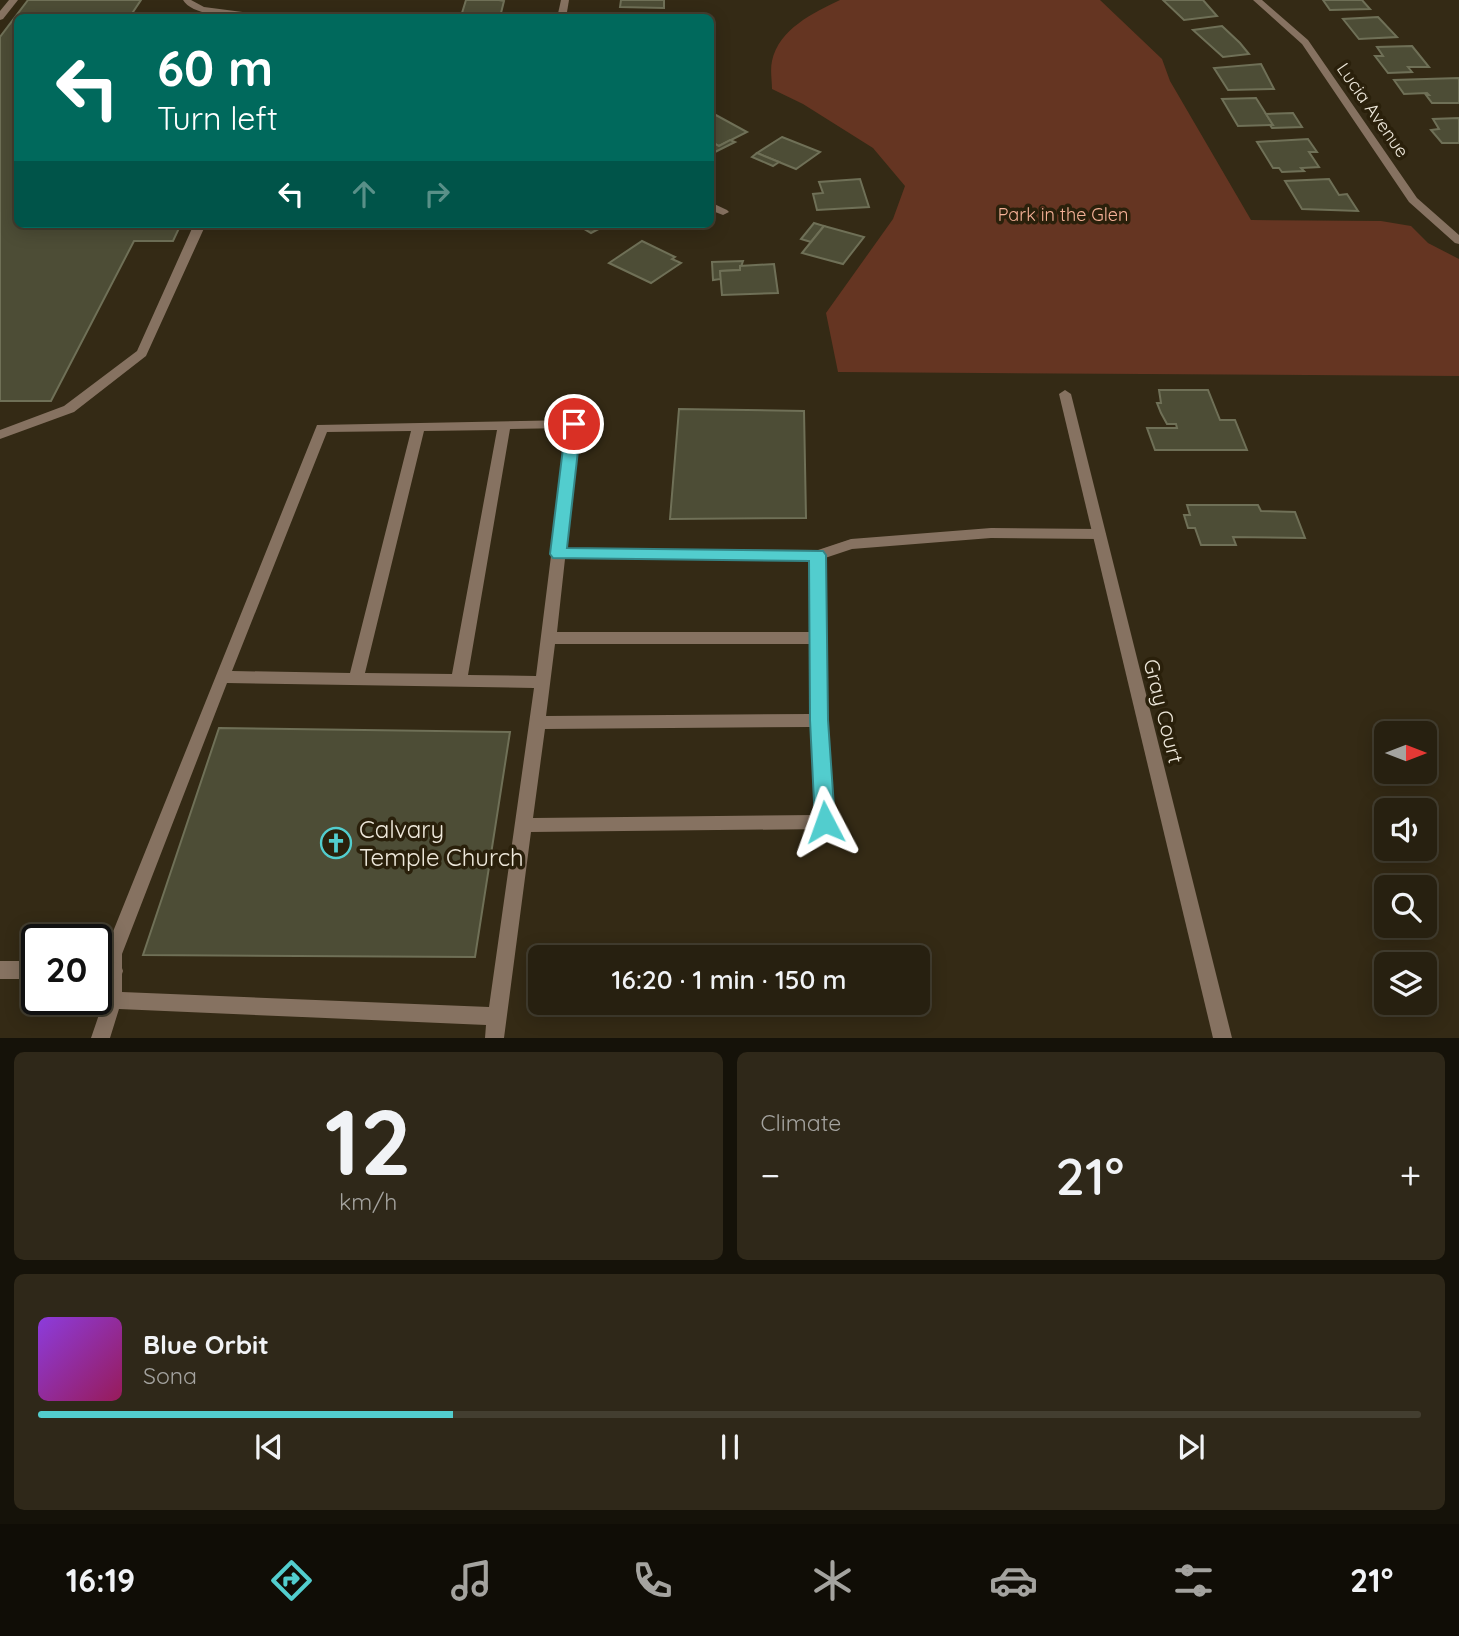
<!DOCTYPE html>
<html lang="en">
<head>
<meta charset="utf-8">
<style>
  body { margin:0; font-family:Quicksand,sans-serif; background:#2f2819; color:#f1f3f6; height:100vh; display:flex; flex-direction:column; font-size:26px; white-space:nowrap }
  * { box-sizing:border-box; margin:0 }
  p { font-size:23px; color:#a4a39f }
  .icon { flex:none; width:38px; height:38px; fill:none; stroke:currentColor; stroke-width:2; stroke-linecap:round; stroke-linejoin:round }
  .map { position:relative; height:1038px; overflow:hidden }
  .panel { display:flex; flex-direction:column; gap:14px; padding:14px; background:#151209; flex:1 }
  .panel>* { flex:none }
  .banner { position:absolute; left:14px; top:14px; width:700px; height:214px; border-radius:10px; box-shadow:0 4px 18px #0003,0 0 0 2px #433e30; background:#00695c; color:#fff; overflow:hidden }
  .needle { width:46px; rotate:90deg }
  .tools { position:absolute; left:1374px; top:721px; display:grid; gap:14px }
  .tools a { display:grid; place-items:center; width:63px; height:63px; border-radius:10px; background:#272010; box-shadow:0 4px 18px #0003,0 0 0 2px #433e30; font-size:35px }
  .speed { position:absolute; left:21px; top:924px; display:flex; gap:14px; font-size:35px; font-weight:700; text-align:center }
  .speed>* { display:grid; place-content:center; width:91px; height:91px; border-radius:50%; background:#272010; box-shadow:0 4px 18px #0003,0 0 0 2px #433e30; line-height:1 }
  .speed .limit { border:4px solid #111; border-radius:10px; background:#fff; color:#111 }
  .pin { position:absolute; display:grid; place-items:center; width:60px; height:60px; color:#fff; margin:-30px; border:4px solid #fff; border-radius:50%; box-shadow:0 2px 7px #0007 }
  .me { position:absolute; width:77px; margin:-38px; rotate:356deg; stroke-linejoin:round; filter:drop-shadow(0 0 5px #0008) }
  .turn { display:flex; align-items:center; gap:24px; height:147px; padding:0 28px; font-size:32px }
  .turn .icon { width:91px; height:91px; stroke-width:2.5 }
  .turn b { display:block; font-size:49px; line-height:60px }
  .lanes { display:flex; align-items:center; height:66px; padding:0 28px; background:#0003; justify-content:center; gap:35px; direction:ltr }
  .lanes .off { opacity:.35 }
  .big { font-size:52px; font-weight:600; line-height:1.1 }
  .panel .card { flex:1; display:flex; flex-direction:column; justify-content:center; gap:10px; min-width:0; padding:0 24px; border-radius:10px; background:#2f2819 }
  .panel .dial { align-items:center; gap:0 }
  .dial b { font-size:91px; line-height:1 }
  .song { display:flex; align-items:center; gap:21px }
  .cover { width:84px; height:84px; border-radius:10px; background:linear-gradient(135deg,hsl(270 70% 55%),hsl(330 70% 35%)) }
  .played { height:7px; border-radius:4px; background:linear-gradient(90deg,#52cdce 30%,#433e30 30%) }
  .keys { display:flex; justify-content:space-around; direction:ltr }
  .heat { display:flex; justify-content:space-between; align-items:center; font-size:38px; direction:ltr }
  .panel .tiles { flex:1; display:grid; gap:14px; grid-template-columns:1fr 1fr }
  .card:last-child { grid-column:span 2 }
  .trip { position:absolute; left:528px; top:945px; width:402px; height:70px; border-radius:10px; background:#272010; box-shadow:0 4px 18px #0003,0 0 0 2px #433e30; font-weight:600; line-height:70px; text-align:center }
  .dock { display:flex; height:112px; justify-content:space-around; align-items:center; background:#100d06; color:#a4a39f }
  .dock .icon { width:49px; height:49px }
  .dock .current { color:#52cdce }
  .dock b { font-size:32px; color:#f1f3f6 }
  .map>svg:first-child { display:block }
  .green { fill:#653522 }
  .building { fill:#4d4d36; stroke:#6f7057; stroke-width:2 }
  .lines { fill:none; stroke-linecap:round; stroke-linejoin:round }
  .lane { fill:#867261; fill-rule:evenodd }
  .street { fill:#867261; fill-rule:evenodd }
  .route { fill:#52cdce; stroke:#358586; stroke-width:2 }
  .labels { text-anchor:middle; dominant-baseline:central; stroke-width:7; stroke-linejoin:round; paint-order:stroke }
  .far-street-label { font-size:18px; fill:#eee8db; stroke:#2a200b }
  .far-park-label { font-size:18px; fill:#f5b197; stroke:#2a200b }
  .street-label { font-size:21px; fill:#eee8db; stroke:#2a200b }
  .near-poi-label { font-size:24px; fill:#eee8db; stroke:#2a200b; text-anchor:start }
</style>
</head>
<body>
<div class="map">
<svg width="1459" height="1038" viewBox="0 0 1459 1038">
  <rect width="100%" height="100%" fill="#342a15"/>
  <path class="green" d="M840,0h260l62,59 8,22 81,139 130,1 30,5 17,17 31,16v117l-621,-4 -12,-59 67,-94 12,-33 -32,-38 -70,-44 -31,-15c0,-9 -2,-19 0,-28 7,-32 41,-48 68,-61z"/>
  <g class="building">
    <polygon points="28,0 141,0 129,18 18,18 18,224 181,224 173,241 134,241 51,401 0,401 0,37"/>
    <polygon points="466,0 499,0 504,1 501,13 462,13"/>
    <polygon points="621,0 664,0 664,8 620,7"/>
    <polygon points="1163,0 1203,0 1217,16 1184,20"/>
    <polygon points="1323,0 1362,0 1370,9 1330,10"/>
    <polygon points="1378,17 1397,37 1359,39 1343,19"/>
    <polygon points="1222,26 1240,43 1249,54 1223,57 1193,30"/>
    <polygon points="1412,46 1429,67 1408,67 1412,72 1388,73 1375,56 1383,56 1377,47"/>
    <polygon points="1261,64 1274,89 1228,90 1214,68"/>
    <polygon points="1459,78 1459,103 1432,103 1426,95 1429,95 1427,93 1404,94 1394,80"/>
    <polygon points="1256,98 1273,125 1238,126 1222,99"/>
    <polygon points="1293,113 1302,127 1272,128 1270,125 1273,125 1266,114"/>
    <polygon points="714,114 747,132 719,146 710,141 710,116"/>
    <polygon points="1459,118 1459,143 1442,143 1431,130 1439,129 1433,119"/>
    <polygon points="782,137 820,152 796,169 757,153"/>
    <polygon points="1308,139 1317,152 1309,152 1319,167 1301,168 1304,171 1282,172 1279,168 1273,168 1257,142"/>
    <polygon points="730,140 735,142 713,153 710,151 710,141 719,146"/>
    <polygon points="757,153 779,162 773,166 752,157"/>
    <polygon points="860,179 869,207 817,210 813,194 823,193 819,182"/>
    <polygon points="1329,179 1339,195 1347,194 1358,211 1302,209 1285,181"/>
    <polygon points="814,223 824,226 811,242 801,239"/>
    <polygon points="576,224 608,224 591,233"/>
    <polygon points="824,226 864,237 843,264 802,253"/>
    <polygon points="642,241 675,257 672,259 681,263 651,283 609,263"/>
    <polygon points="743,261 740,270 720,271 721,279 713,280 712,262"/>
    <polygon points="774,264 778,293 722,295 720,271 740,270 740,266"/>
    <polygon points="1159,390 1208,390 1220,420 1235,420 1247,450 1155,450 1147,428 1177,428 1176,424 1167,424 1161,413 1157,403 1161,403"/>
    <polygon points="679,409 804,411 806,518 670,519"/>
    <polygon points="1187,505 1258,505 1261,511 1295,512 1305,538 1233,537 1236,545 1201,545 1195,528 1188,528 1184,515 1190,515"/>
    <polygon points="219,728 510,732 475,957 143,955"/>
  </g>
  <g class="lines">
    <g class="lane">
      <polygon points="9,0 18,0 3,19 0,20 0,11"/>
      <path d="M183,0h8l13,7 84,11c-24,0 -93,3 -105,-18z"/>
      <polygon points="194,224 206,224 146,356 74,412 0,439 0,430 64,406 137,351"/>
      <path d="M574,420l7,4 -15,125 252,1 33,-11 140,-11 108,1 7,5 -7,5 -108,-1 -139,11 -27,9 2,162 6,102 -2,5 -6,2 -294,3 -27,206h-19l1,-13 -367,-16 -9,29h-19l13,-38v-46l213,-529zM567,428l-31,248 -68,-1 42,-246zM497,430l-45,244 -87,-1 59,-242zM411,431l-61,242 -118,-2 95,-239zM565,559l246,1v72h-254zM555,644h256v70l-265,2zM227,683l307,5 -45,319 -367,-15v-38zM811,727l5,88 -283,3 12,-89z"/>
    </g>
    <g class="street">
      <polygon points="561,0 569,0 566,18 557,18"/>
      <polygon points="1253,0 1262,0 1308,40 1417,198 1459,235 1459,244 1455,243 1409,202 1302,44"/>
      <polygon points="710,202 727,210 729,212 723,215 710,210"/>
      <polygon points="1065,390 1071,394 1232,1038 1213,1038 1059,394"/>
      <rect x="0" y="961" width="37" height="18"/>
      <polygon points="96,962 114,962 121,965 123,971 121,977 114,980 96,980"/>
    </g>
  </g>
  <polygon class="route" points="574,419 581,424 567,548 823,551 826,555 828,720 835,822 832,828 825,830 818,828 815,822 810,720 809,561 553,558 550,554 566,424"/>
  <defs>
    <g id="church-ring" transform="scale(1.575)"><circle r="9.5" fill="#2a200b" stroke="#52cdce" stroke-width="1.5"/><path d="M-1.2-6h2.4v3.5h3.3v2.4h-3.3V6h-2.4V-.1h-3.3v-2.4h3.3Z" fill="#52cdce"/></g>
  </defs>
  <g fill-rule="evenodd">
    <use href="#church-ring" x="336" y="843"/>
  </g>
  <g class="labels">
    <g class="far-street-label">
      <text transform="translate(1373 110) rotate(55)">Lucia Avenue</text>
    </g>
    <g class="far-park-label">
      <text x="1063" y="214">Park in the Glen</text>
    </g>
    <g class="street-label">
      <text transform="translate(1164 711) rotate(76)">Gray Court</text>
    </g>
    <g class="near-poi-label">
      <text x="359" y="829">Calvary<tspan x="359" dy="28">Temple Church</tspan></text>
    </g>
  </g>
</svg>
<div class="tools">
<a><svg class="needle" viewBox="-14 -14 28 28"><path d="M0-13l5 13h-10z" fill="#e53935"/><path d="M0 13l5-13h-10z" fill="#a4a39f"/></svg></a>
<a><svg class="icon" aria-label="sound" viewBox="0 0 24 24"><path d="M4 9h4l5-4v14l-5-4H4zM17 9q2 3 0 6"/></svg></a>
<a><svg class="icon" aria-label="search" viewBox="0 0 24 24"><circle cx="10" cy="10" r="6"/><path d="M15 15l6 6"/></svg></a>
<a><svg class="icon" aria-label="layers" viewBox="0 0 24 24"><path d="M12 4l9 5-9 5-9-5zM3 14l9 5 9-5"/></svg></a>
</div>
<div class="speed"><div class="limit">20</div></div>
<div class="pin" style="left:574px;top:424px;background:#d93025"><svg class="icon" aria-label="arrive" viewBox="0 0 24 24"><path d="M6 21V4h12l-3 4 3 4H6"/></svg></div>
<svg class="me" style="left:825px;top:822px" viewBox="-20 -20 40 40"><path d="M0-17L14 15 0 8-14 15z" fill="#52cdce" stroke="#fff" stroke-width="4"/></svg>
<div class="trip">16:20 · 1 min · 150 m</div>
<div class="banner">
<div class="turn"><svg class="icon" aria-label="left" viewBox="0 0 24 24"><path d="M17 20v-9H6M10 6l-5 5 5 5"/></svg><div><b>60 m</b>Turn left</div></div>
<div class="lanes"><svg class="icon" aria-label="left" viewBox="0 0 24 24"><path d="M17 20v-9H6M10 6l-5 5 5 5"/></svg><svg class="icon off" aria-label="ahead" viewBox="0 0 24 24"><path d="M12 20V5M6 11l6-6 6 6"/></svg><svg class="icon off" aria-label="right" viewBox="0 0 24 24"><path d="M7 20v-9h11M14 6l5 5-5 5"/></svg></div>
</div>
</div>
<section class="panel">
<div class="tiles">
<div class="card dial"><b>12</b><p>km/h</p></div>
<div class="card"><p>Climate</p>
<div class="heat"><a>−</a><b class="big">21°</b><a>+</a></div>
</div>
<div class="card">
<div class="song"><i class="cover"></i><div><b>Blue Orbit</b><p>Sona</p></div></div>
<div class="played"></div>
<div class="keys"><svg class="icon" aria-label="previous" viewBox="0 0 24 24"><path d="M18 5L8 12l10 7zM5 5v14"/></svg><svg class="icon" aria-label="pause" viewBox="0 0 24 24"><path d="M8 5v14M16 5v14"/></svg><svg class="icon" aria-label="next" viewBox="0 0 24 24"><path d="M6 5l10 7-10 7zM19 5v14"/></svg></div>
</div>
</div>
</section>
<nav class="dock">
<b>16:19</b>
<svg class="icon current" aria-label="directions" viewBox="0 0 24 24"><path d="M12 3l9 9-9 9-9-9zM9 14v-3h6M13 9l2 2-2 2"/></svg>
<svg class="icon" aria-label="music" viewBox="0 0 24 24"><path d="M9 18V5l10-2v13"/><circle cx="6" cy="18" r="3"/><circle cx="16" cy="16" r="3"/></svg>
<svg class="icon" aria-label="phone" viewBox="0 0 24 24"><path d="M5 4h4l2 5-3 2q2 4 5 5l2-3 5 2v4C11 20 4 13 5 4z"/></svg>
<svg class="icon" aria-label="climate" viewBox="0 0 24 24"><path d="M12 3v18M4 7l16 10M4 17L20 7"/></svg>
<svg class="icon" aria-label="car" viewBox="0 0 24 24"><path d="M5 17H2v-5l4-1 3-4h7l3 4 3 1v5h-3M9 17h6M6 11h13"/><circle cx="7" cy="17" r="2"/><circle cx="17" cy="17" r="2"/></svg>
<svg class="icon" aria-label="filters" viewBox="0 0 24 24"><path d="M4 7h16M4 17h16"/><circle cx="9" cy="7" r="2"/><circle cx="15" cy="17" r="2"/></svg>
<b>21°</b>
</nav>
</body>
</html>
